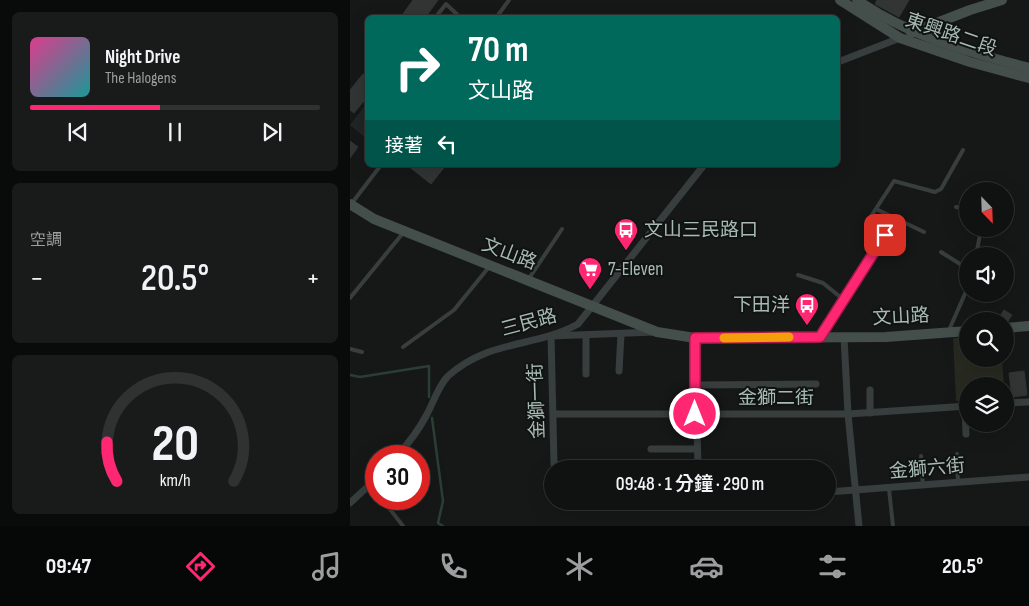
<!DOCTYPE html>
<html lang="zh-TW">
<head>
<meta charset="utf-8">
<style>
  body { margin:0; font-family:"Sofia Sans Condensed","Noto Sans TC",sans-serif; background:#191b1b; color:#f1f3f6; height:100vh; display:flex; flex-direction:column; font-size:19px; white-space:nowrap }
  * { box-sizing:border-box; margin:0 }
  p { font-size:16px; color:#9c9e9f }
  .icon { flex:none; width:28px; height:28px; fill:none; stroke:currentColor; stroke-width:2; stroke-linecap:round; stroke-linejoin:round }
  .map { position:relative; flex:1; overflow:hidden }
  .panel { display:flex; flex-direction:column; gap:12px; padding:12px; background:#090a0a; width:350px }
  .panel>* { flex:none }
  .top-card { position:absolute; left:15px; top:15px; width:475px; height:152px; border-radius:8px; box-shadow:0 5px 20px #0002,0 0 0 1px #303232; background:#00695c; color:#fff; overflow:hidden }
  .needle { width:32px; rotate:157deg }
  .tools { position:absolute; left:609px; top:182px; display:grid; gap:10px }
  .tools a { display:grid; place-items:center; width:55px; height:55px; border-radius:50%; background:#101212; box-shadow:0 5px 20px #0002,0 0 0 1px #303232; font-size:25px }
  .speed { position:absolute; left:15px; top:445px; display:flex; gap:10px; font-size:25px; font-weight:700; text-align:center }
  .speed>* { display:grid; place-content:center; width:65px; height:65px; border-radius:50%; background:#101212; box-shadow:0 5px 20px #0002,0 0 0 1px #303232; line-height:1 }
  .speed .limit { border:8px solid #d22; background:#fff; color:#111 }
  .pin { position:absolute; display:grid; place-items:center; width:42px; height:42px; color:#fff; margin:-21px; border-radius:10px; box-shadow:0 2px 8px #0006 }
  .me { position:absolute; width:55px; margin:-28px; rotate:0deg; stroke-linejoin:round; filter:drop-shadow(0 0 4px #0008) }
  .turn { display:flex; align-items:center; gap:18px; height:105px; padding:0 20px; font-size:22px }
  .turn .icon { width:65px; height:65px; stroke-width:2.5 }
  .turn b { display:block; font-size:35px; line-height:42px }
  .then { display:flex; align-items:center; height:48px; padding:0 20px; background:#0003; gap:10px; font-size:19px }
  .big { font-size:38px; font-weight:600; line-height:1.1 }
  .panel .card { flex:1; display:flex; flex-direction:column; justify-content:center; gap:8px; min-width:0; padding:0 18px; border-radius:8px; background:#191b1b }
  .panel .dial { align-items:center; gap:0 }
  .dial svg { height:130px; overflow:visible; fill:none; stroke:#303232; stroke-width:7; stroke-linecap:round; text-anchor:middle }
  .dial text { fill:#f1f3f6; stroke:none }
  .song { display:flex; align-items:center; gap:15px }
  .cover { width:60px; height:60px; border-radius:8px; background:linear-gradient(135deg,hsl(330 70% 55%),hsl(180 70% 35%)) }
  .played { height:5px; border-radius:2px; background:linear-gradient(90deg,#ff2772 45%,#303232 45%) }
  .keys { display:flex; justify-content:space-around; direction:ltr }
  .heat { display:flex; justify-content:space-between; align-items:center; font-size:28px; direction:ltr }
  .trip { position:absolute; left:194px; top:460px; width:292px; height:50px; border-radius:25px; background:#101212; box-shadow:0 5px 20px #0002,0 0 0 1px #303232; font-weight:600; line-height:50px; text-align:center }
  .tab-bar { display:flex; height:80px; justify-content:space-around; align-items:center; background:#060707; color:#9c9e9f }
  .tab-bar .icon { width:35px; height:35px }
  .tab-bar .on { color:#ff2772 }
  .tab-bar b { font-size:22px; color:#f1f3f6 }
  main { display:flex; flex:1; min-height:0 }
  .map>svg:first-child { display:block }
  .built { fill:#222525 }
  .green { fill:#282920 }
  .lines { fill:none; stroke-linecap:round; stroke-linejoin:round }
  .stream { stroke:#2b3e33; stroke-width:2.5 }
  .building { fill:#313534; stroke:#303535 }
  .lane { stroke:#373e3d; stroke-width:4 }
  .street { stroke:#373e3d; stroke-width:7 }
  .secondary { stroke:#444e4b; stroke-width:10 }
  .route-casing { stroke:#a6194a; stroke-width:12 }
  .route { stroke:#ff2772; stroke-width:9 }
  .slow { stroke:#f59e0b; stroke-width:9 }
  .labels { text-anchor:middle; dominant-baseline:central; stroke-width:4; stroke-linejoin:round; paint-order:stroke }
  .street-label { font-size:19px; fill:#a7bab4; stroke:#111313 }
  .poi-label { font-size:19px; fill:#a7bab4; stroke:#111313; text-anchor:start }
</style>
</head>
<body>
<main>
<section class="panel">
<div class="card">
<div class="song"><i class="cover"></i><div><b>Night Drive</b><p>The Halogens</p></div></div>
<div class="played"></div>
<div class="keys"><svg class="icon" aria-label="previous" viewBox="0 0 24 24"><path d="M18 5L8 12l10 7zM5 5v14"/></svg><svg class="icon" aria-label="pause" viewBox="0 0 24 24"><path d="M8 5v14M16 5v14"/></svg><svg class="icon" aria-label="next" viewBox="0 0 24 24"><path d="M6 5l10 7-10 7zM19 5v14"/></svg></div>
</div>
<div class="card"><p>空調</p>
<div class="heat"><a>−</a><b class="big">20.5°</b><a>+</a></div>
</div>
<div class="card dial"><svg viewBox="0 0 100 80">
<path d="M14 69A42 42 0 1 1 86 69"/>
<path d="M14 69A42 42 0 0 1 8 45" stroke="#ff2772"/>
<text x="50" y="56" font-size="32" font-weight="700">20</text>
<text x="50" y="72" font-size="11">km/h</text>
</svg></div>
</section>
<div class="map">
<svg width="679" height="526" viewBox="0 0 679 526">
  <rect width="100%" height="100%" fill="#161818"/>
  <polygon class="built" points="17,103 17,139 0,125"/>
  <polygon class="green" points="603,338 617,338 618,359 652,359 654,386 618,386 617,400 606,401"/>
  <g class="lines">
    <g class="stream">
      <polyline points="0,375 10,377 79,366 79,397"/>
      <polyline points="82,418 93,501 88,523 93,526"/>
    </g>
  </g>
  <g class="building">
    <polygon points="63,0 88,0 75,18 50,18"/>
    <polygon points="527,0 559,0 549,17 525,4"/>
    <polygon points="13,74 18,78 18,96 4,113 0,110 0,90"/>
    <polygon points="0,141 8,147 0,158"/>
    <polygon points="57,165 96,165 81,184"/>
    <polygon points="654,310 662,315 658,321 650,316"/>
    <polygon points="674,371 677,395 662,397 659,373"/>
  </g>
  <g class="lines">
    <g class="lane">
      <polyline points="85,18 96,4 111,18"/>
      <polyline points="146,18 159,0"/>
      <polyline points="2,203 31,165"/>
      <polyline points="606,207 618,209"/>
      <polyline points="526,209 574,232"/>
      <polyline points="591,252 618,269"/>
      <polyline points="626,256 631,229"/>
      <polyline points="448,275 473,283 494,300"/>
      <polyline points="178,280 212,229"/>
      <polyline points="0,298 53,233"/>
      <polyline points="599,330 618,287"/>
      <polyline points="471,335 535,235 516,224 544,181 585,192 591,189 613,150"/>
      <polyline points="53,347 104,310 139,267"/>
      <polyline points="0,349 12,352"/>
      <polyline points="607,454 608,483"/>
      <polyline points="571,456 573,486"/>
      <polyline points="21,485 26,492"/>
      <polyline points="539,489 543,526"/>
      <polyline points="32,499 53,526"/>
    </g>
    <g class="street">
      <polyline points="488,62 550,38"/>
      <polyline points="494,337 498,414 509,526"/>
      <polyline points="345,338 348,469"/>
      <polyline points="269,371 271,334"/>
      <polyline points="236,374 236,335"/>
      <polyline points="345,385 466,384"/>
      <polyline points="520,390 520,413"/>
      <polyline points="655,403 679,402"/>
      <polyline points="615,406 616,434"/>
      <polyline points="204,414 498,414 618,406"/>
      <polyline points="301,449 347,449"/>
      <path d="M47,456c11,-12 21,-25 29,-40 7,-12 12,-30 22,-40 41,-37 87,-28 130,-52l126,-159"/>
      <polyline points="235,469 204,464 201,336 305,332"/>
      <polyline points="478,492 679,477"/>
      <polyline points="0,503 26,479"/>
    </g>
    <g class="secondary">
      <polyline points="490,0 550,38 620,62 679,78"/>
      <path d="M507,0c51,36 112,52 172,68"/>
      <polyline points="561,33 620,10 652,0"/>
      <polyline points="0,204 24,219 307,332 345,338 536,337 618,331"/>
      <polyline points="655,328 679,326"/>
    </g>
  </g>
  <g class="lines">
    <g class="route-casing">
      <polyline id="route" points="345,414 345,338 470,337 535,235"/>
    </g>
    <use href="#route" class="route"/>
    <polyline class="slow" points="374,338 439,337"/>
  </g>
  <defs>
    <g id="bus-pin" transform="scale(1.25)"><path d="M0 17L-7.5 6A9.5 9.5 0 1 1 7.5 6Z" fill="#ff2772" stroke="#111313"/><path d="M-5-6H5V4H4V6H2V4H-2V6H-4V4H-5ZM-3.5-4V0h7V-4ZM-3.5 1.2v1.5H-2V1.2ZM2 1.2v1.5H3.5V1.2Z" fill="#fff"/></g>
    <g id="supermarket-pin" transform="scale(1.25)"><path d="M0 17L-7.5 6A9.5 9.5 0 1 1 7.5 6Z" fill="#ff2772" stroke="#111313"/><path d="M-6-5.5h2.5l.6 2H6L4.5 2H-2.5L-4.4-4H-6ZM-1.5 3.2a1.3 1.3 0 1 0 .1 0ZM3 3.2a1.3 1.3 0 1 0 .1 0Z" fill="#fff"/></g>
  </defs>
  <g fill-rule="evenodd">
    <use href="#bus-pin" x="276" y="230"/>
    <use href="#supermarket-pin" x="240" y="269"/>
    <use href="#bus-pin" x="457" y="305"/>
  </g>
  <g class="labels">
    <g class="street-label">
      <text transform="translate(601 35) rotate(19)">東興路二段</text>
      <text transform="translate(159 254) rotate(21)">文山路</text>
      <text transform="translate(551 317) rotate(-3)">文山路</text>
      <text transform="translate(179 323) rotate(-15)">三民路</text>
      <text x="426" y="398">金獅二街</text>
      <text transform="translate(187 401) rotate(-92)">金獅一街</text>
      <text transform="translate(577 469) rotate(-5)">金獅六街</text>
    </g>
    <g class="poi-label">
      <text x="294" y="230">文山三民路口</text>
      <text x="258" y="269">7-Eleven</text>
      <text x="440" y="305" text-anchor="end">下田洋</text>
    </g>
  </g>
</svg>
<div class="tools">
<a><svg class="needle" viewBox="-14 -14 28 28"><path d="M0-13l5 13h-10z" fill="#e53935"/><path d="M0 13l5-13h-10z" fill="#9c9e9f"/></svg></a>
<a><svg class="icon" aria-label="sound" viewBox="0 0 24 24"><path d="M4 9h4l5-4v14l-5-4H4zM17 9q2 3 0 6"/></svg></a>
<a><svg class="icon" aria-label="search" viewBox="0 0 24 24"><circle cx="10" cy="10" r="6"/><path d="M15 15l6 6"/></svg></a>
<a><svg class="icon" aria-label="layers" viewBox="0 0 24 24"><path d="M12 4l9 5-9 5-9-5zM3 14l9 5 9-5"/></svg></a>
</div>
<div class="speed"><div class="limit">30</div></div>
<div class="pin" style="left:535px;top:235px;background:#d93025"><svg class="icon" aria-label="arrive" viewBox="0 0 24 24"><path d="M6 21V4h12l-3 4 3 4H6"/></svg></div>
<svg class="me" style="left:345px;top:414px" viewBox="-20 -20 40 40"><circle r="17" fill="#ff2772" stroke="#fff" stroke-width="3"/><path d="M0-11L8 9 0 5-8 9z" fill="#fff"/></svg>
<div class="trip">09:48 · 1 分鐘 · 290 m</div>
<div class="top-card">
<div class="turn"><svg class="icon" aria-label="right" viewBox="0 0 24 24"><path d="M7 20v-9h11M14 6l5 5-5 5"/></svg><div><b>70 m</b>文山路</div></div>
<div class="then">接著<svg class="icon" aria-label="left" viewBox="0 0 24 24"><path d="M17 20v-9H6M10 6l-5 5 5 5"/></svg></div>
</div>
</div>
</main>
<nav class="tab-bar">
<b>09:47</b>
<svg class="icon on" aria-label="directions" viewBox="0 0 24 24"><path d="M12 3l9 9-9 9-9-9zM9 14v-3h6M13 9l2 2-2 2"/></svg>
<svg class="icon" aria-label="music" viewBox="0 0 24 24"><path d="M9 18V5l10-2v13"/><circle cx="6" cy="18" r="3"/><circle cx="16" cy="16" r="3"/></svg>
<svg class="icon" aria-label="phone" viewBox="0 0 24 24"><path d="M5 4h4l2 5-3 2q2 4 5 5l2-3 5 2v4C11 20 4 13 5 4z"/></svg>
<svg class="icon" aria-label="climate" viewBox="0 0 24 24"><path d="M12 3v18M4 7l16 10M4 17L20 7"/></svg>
<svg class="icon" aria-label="car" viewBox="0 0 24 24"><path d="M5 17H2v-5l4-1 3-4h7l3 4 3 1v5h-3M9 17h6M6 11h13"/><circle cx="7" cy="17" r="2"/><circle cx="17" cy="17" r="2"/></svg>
<svg class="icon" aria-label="filters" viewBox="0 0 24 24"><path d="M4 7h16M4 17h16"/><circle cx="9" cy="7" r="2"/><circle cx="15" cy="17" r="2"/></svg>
<b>20.5°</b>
</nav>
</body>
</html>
